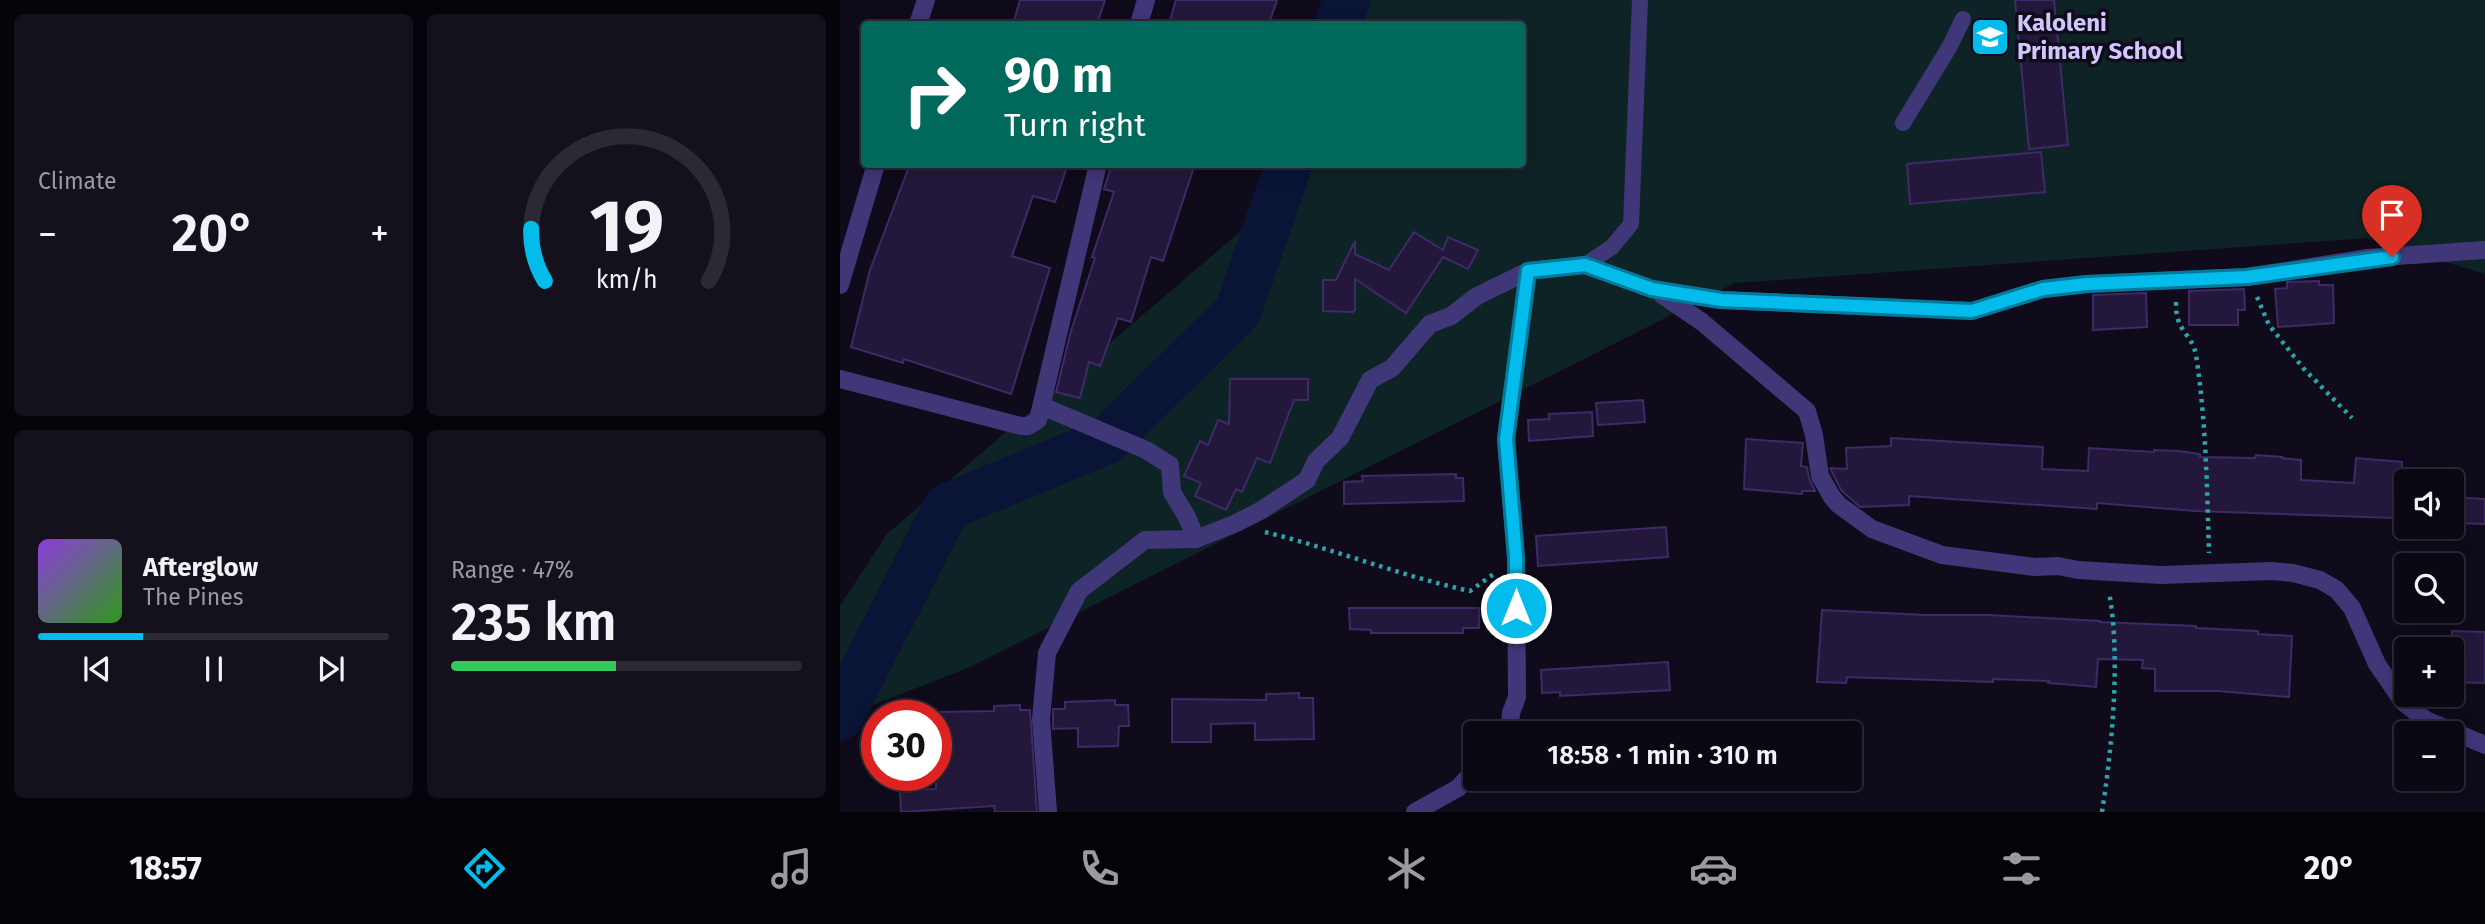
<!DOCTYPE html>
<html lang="en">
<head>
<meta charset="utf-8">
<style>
  body { margin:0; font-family:"Fira Sans",sans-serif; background:#14111d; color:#f1f3f6; height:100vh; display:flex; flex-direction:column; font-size:26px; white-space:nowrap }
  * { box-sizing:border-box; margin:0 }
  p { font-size:23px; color:#9a9aa0 }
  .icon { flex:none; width:38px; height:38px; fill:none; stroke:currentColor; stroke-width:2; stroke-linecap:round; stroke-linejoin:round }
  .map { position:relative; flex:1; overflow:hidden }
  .details { display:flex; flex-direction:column; gap:14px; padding:14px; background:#06040b; width:840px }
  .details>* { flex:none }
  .banner { position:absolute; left:21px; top:21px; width:665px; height:147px; border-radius:7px; box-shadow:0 4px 18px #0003,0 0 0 2px #2b2934; background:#00695c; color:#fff; overflow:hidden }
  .fabs { position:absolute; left:1554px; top:469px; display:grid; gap:14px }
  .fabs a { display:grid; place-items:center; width:70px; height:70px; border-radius:7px; background:#0b0814; box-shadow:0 4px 18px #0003,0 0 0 2px #2b2934; font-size:35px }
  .speed { position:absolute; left:21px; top:700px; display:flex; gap:14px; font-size:35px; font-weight:700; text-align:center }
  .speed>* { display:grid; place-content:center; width:91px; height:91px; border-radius:50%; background:#0b0814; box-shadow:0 4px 18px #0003,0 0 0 2px #2b2934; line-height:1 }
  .speed .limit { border:10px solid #d22; background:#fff; color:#111 }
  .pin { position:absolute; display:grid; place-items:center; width:60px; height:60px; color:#fff; margin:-72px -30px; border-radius:50% 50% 50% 0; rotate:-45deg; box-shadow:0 0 7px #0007 }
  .pin .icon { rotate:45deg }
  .me { position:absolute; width:77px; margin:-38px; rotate:0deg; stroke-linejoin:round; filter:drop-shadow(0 0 5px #0008) }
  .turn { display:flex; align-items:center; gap:24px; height:147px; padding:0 28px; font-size:32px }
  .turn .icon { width:91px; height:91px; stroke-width:2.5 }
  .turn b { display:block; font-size:49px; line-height:60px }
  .big { font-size:52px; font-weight:600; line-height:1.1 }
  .details .tile { flex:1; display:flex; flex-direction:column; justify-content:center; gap:10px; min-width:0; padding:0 24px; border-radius:10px; background:#14111d }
  .details .dial { align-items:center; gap:0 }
  .dial svg { height:182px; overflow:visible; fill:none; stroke:#2b2934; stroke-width:7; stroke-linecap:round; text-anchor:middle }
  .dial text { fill:#f1f3f6; stroke:none }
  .song { display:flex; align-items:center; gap:21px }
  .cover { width:84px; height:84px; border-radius:10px; background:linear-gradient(135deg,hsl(270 70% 55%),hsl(110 70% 35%)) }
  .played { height:7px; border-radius:4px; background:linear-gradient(90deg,#04bceb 30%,#2b2934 30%) }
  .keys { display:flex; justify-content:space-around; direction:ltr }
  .heat { display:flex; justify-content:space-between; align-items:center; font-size:38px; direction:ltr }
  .charge { height:10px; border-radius:5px; background:linear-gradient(90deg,#34c759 47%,#2b2934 0) }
  .details .tiles { flex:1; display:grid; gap:14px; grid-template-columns:repeat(2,1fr) }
  .trip { position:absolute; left:623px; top:721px; width:399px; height:70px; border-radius:7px; background:#0b0814; box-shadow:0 4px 18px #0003,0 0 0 2px #2b2934; font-weight:600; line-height:70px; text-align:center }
  .tabs { display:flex; height:112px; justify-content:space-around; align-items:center; background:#040308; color:#9a9aa0 }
  .tabs .icon { width:49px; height:49px }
  .tabs .on { color:#04bceb }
  .tabs b { font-size:32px; color:#f1f3f6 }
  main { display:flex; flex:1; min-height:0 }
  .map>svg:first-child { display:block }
  .green { fill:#0e2325 }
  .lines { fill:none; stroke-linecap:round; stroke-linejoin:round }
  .river { stroke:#091436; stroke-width:47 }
  .building { fill:#23183b; stroke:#3d2a67; stroke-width:2 }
  .path { stroke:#2ea4aa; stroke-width:4.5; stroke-dasharray:3.5 5; stroke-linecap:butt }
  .lane { stroke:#403779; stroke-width:16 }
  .street { stroke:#403779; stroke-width:18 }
  .route-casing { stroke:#037a99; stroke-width:18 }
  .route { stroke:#04bceb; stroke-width:12 }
  .labels { text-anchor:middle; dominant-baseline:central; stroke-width:7; stroke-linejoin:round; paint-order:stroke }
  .poi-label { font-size:24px; font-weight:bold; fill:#d2c6fe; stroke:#0f0b1b; text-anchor:start }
</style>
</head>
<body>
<main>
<section class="details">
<div class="tiles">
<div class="tile"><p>Climate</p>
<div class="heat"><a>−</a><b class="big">20°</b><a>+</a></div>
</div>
<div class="tile dial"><svg viewBox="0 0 100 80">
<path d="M14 69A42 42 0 1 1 86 69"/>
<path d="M14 69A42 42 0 0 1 8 46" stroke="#04bceb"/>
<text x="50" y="56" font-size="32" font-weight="700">19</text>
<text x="50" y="72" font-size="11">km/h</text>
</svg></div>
<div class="tile">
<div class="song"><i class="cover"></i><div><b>Afterglow</b><p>The Pines</p></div></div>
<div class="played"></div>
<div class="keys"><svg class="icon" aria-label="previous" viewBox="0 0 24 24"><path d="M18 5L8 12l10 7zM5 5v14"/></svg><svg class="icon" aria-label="pause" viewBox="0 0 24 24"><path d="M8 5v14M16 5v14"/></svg><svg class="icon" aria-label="next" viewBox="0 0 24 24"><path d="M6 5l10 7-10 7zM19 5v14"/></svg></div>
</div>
<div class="tile"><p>Range · 47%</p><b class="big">235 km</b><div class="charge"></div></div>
</div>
</section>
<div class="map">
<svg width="1645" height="812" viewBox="0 0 1645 812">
  <rect width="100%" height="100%" fill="#0f0b1b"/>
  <polygon class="green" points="484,0 1645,0 1645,274 1527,238 895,283 130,667 0,718 0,606 47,534 401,231 425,165 682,164 682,24 475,24"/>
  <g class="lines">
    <g class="river">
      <polyline points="498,24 507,0"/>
      <polyline points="0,717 107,507 266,441 398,311 449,164"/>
    </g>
  </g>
  <g class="building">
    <polygon points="180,0 265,0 257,24 173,24"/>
    <polygon points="336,0 437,0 429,24 329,24"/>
    <polygon points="1175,0 1214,0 1228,145 1189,149"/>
    <polygon points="1201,152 1205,192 1070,204 1067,164"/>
    <polygon points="70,164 228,164 215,202 193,196 172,256 210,268 171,394 64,359 63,363 11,347 30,270"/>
    <polygon points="272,164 355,164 323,261 311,257 291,322 278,318 260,366 249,362 240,398 216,392 231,331 255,258 252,257 274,192 264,189"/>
    <polygon points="574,232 603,250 608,237 638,250 628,269 603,257 566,313 515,279 515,310 513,312 483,311 483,280 496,280 515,241 515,254 549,270"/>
    <polygon points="1479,281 1479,285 1493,285 1494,323 1438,327 1435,289 1447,288 1447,282"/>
    <polygon points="1404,289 1405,310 1398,310 1398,325 1349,325 1349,291"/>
    <polygon points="1306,293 1307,327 1253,330 1253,295"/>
    <polygon points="390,379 468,379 468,400 454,400 430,463 417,458 402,492 396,489 386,510 355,496 361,483 344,476 360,441 368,445 378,420 389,424"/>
    <polygon points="803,400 805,422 758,425 756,403"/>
    <polygon points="752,412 753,436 689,441 688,420 709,419 709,414"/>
    <polygon points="1051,438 1203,447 1202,469 1248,471 1249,448 1314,452 1314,450 1339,451 1360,454 1360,457 1415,458 1416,455 1442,457 1442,458 1461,460 1461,480 1514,483 1516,458 1562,462 1559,503 1556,518 1356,511 1257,503 1257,509 1069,496 1069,505 1020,507 1001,490 990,468 1007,469 1006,448 1051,446"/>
    <polygon points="906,439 963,443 961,466 967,467 969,478 975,491 962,491 962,494 904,489"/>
    <polygon points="616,474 616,478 623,478 624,501 504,504 504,482 523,481 522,476"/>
    <polygon points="1612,497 1645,499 1645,524 1612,523"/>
    <polygon points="826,527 828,557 698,566 696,536"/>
    <polygon points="509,608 639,608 639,628 623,628 623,633 531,633 531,630 510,629"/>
    <polygon points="982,610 1086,615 1149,615 1260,621 1260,622 1356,626 1356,628 1418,631 1418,634 1452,636 1449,697 1378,691 1315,691 1315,669 1302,668 1303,660 1258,659 1256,687 1208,683 1209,681 1153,679 1153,682 1007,677 1006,683 977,682"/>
    <polygon points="1612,631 1645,632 1645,683 1612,682"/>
    <polygon points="828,662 830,690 720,696 720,692 702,693 701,670"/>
    <polygon points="459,693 459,698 473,698 474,739 415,740 415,723 371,724 371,742 332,742 332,699 426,700 426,694"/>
    <polygon points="275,700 275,705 288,705 289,726 279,726 278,746 238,747 238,728 213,729 213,709 225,709 225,702"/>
    <polygon points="180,705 180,710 190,710 197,812 155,812 154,806 61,812 60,790 96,789 96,712 154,711 154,706"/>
  </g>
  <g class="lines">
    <g class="path">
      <polyline points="1417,297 1429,325 1464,369 1512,418"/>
      <path d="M1336,302c-1,30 16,31 20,53 10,65 11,132 13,198"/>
      <path d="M425,532c69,17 136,44 205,59l25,-18"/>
      <path d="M1262,812c10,-64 19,-156 7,-220"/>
    </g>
    <g class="lane">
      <polyline points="1063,123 1110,46 1123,19"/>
      <polyline points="745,265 772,247 791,224 800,0"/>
    </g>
    <g class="street">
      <polyline points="78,24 86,0"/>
      <polyline points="299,24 306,0"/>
      <polyline points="0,285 36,164"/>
      <polyline points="821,294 862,322 967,411 974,435 980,476 992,497 999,505 1032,529 1102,555 1195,567 1218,566 1238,570 1321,575 1432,571 1453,573 1480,580 1497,590 1512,608 1537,664 1563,702 1586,720 1645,745"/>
      <polyline points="0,379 181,426 188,426 198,420 258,164"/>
      <polyline points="202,406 306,450 330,465 332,492 347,517 356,539"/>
      <polyline points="669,733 671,713 677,697 676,558 666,439 688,271"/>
      <polyline points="208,812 201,719 207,653 239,591 305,540 356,539 394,524 420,511 467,480 476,461 500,438 530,380 552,368 590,324 611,316 637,296 688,271 745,265 812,289 881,300 1132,311 1203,289 1247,284 1407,277 1528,258 1645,250"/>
      <polyline points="575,812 618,788 635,770"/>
    </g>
  </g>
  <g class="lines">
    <g class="route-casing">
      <polyline id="route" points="676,608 676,558 666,439 688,271 745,265 812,289 881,300 1132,311 1203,289 1247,284 1407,277 1552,257"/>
    </g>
    <use href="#route" class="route"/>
  </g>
  <defs>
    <g id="school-square" transform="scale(2.0125)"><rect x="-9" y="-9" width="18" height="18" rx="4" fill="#04bceb" stroke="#0f0b1b"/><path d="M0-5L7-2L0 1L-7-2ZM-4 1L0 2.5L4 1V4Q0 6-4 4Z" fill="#fff"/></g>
  </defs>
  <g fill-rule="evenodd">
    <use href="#school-square" x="1150" y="37"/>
  </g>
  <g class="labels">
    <g class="poi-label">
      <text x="1177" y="23">Kaloleni<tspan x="1177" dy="28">Primary School</tspan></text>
    </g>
  </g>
</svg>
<div class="fabs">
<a><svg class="icon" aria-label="sound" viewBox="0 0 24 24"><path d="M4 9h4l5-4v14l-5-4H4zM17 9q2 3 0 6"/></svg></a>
<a><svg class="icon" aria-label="search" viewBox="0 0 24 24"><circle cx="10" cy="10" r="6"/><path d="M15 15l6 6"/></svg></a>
<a>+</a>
<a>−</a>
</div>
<div class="speed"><div class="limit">30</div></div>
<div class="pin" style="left:1552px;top:257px;background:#d93025"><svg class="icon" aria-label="arrive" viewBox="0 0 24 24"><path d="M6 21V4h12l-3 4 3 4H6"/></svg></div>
<svg class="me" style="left:676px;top:608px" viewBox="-20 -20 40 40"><circle r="17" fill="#04bceb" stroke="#fff" stroke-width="3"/><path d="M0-11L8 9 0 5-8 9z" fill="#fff"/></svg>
<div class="trip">18:58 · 1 min · 310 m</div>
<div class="banner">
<div class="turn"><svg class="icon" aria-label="right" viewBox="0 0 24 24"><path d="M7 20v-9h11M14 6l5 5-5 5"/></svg><div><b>90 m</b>Turn right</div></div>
</div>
</div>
</main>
<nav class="tabs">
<b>18:57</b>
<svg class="icon on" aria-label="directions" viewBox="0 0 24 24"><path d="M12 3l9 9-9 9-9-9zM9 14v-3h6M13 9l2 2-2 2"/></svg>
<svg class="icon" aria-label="music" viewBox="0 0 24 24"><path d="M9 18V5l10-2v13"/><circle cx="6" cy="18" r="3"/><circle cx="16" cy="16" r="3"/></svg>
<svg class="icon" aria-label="phone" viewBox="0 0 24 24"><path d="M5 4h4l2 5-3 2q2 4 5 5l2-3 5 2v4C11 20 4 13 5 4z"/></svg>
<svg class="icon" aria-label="climate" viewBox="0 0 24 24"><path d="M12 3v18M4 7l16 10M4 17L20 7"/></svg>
<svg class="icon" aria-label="car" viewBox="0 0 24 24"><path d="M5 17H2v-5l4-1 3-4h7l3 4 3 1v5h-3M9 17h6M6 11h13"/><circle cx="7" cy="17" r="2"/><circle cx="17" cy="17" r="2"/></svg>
<svg class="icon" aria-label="filters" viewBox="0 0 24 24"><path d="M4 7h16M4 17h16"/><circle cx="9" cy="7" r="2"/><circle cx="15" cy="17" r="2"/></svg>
<b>20°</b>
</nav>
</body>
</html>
